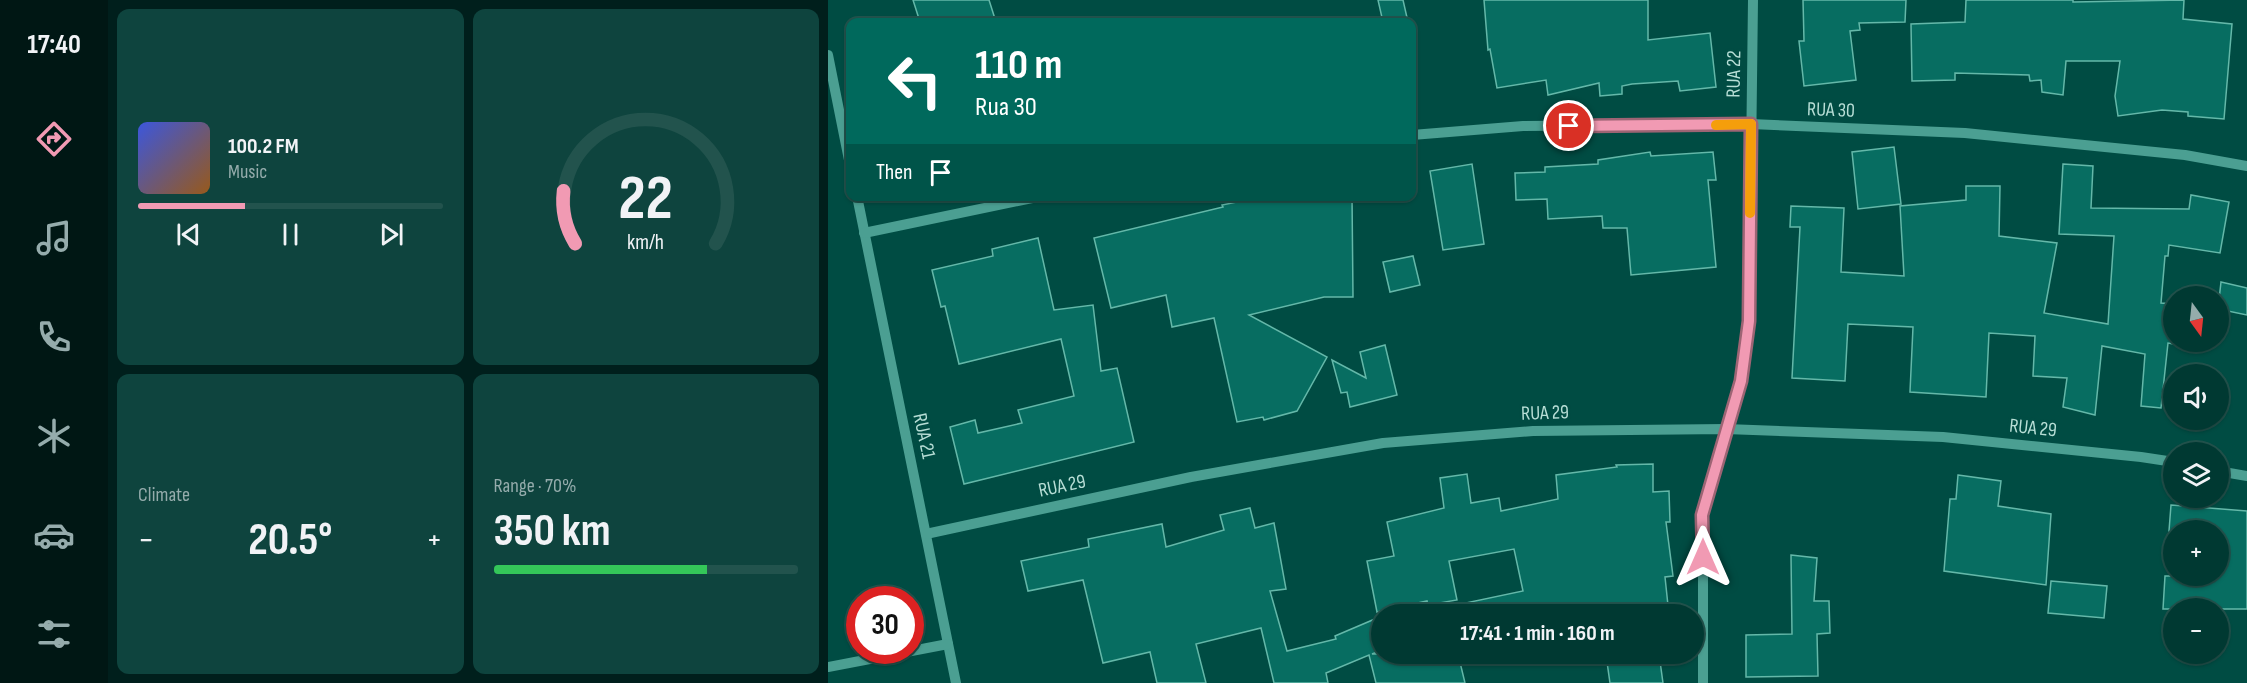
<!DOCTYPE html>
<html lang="en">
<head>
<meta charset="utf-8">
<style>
  body { margin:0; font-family:"Sofia Sans Condensed",sans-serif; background:#0e443e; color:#f1f3f6; height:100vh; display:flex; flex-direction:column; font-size:22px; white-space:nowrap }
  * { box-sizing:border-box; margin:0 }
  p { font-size:20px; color:#95acac }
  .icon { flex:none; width:33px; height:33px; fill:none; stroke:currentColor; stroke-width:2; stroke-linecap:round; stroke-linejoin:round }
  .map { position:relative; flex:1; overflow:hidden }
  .panel { display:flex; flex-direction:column; gap:9px; padding:9px; background:#001f1c; width:720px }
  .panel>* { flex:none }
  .top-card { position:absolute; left:18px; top:18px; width:570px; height:183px; border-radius:12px; box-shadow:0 2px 4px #0004,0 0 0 2px #22534d; background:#00695c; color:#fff; overflow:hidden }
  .needle { width:39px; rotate:165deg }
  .fabs { position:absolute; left:1335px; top:286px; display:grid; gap:12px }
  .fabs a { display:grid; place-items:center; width:66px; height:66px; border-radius:50%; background:#003932; box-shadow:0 2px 4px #0004,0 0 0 2px #22534d; font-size:30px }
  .speed { position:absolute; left:18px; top:586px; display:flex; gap:12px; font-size:30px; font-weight:700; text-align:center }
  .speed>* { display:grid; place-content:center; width:78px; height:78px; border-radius:50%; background:#003932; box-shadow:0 2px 4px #0004,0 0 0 2px #22534d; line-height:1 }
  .speed .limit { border:9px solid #d22; background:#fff; color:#111 }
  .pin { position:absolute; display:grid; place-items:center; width:51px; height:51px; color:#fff; margin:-26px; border:3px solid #fff; border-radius:50%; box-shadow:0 2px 6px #0007 }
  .me { position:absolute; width:66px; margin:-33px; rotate:0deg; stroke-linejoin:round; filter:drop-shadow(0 0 4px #0008) }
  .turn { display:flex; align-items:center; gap:21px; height:126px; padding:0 30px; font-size:27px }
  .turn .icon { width:78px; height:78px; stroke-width:2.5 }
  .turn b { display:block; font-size:42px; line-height:51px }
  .then { display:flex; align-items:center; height:57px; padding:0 30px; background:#0003; gap:12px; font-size:22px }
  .big { font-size:45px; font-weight:700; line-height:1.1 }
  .panel .card { flex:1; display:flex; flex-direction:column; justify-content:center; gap:9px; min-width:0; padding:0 21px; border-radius:12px; background:#0e443e }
  .panel .dial { align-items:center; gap:0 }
  .dial svg { height:156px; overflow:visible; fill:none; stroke:#22534d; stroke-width:7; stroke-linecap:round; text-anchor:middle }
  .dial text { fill:#f1f3f6; stroke:none }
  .song { display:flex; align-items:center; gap:18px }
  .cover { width:72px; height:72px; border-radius:9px; background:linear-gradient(135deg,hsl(230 70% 55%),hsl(30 70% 35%)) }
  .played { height:6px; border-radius:3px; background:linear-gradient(90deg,#f19ab3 35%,#22534d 35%) }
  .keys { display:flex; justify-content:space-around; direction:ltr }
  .heat { display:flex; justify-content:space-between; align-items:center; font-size:33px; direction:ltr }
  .charge { height:9px; border-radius:4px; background:linear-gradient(90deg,#34c759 70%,#22534d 0) }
  .panel .tiles { flex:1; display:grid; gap:9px; grid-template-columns:repeat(2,1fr) }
  .trip { position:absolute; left:543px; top:604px; width:333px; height:60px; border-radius:30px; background:#003932; box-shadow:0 2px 4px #0004,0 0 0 2px #22534d; font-weight:700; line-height:60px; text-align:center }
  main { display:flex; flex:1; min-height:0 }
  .menu { display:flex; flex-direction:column; width:108px; justify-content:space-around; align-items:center; background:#001714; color:#95acac }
  .menu .icon { width:42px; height:42px }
  .menu .active { color:#f19ab3 }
  .menu b { font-size:27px; color:#f1f3f6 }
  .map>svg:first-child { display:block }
  .building { fill:#076d61; stroke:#64b8a9; stroke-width:1.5 }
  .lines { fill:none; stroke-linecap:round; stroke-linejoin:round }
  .minor { stroke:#4b9f92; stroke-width:10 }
  .route-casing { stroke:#9d6474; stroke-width:15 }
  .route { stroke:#f19ab3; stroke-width:10 }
  .slow { stroke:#f59e0b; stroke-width:10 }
  .labels { text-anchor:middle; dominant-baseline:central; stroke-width:6; stroke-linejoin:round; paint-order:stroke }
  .street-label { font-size:20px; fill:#b7ded6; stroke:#004c43 }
</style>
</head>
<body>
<main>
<nav class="menu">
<b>17:40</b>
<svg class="icon active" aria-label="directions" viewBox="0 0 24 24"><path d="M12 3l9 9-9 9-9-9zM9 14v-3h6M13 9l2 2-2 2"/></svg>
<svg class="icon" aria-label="music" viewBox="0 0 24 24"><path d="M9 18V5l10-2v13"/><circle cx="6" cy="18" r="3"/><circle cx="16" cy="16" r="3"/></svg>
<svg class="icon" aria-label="phone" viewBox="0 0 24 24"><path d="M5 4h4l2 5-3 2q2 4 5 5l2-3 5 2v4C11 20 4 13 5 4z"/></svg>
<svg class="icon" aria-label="climate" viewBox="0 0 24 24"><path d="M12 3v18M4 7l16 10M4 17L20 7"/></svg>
<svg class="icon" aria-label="car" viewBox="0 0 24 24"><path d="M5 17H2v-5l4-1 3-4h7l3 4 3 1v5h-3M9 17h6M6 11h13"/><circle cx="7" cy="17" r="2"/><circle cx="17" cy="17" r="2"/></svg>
<svg class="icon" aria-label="filters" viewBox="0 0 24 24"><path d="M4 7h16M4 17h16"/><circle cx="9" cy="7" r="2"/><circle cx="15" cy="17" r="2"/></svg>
</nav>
<section class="panel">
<div class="tiles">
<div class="card">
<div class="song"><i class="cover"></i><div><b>100.2 FM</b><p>Music</p></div></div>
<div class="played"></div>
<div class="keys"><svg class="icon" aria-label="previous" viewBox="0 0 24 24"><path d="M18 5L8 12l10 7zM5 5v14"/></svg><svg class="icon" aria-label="pause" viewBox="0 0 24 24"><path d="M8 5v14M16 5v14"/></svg><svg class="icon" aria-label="next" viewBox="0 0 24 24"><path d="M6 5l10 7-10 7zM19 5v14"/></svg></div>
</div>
<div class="card dial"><svg viewBox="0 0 100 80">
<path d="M14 69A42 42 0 1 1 86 69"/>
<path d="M14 69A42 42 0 0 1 8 42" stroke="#f19ab3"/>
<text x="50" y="56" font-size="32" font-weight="700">22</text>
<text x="50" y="72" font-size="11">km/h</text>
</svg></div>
<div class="card"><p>Climate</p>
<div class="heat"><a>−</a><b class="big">20.5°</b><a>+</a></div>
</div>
<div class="card"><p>Range · 70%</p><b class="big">350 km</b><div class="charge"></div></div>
</div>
</section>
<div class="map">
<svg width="1419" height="683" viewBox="0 0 1419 683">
  <rect width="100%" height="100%" fill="#004c43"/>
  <g class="building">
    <polygon points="85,0 161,0 168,22 92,22"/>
    <polygon points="550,0 575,0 580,22 555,22"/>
    <polygon points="656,0 820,0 820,40 882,33 888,87 852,91 850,81 804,84 794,86 794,94 772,96 771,83 720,95 718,80 669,88 662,49 660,50"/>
    <polygon points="975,0 1078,0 1077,22 1031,23 1032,30 1022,31 1028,80 976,86 971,41 976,41"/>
    <polygon points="1138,0 1245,0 1245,2 1356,0 1355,19 1404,24 1396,119 1360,116 1360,112 1334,110 1290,116 1287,96 1292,61 1238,61 1235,95 1214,92 1213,80 1202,81 1201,75 1127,73 1127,80 1084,81 1083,24 1137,22"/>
    <polygon points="1066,147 1073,204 1030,209 1024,152"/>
    <polygon points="822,152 823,156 885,152 888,180 880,180 888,267 803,275 799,228 775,228 774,216 720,219 719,199 688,200 687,173 717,172 717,167 770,164 770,160"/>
    <polygon points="644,164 656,244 615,250 602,171"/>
    <polygon points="1235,164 1265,166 1263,208 1361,209 1363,195 1401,202 1392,253 1341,245 1340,256 1337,256 1333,303 1346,304 1346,344 1340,343 1333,408 1313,406 1317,354 1274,346 1267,415 1235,407 1239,378 1205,376 1207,336 1161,333 1158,397 1082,392 1085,327 1020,324 1017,381 964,378 972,227 962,227 963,206 1016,208 1013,272 1076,276 1072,206 1138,200 1138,186 1172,186 1171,236 1229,243 1216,313 1280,324 1286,236 1231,234"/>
    <polygon points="418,196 524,196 525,297 496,297 421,315 499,357 469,411 436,420 435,417 409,422 386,318 344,327 338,295 283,308 266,238 395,207 394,205 419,200"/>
    <polygon points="210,238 226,310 265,305 273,371 289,368 306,442 136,484 122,427 147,420 150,433 194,423 190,410 246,396 233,339 131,364 117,306 113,307 104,270 165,256 164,249"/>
    <polygon points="585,256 592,285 562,292 555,262"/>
    <polygon points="1393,282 1419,288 1419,315 1390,309"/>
    <polygon points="557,345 569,395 522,407 519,392 513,393 504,360 538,378 532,352"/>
    <polygon points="825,464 825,492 841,491 842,522 838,522 845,576 837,577 841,615 629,615 628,605 695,591 686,549 621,561 629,600 600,605 599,601 549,612 539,561 566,556 559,522 616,508 612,478 639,474 643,503 671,498 673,511 730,499 728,475 789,467 788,465"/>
    <polygon points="1130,475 1173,481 1170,506 1223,514 1218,585 1116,571 1122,499 1128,499"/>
    <polygon points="1343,505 1419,511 1419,609 1335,609 1337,576 1390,576 1390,531 1341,531"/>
    <polygon points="422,508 427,528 446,523 458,589 442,591 459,651 508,639 507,636 554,616 554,650 544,654 630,654 637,683 548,683 541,655 498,673 500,683 446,683 433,628 368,644 378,683 329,683 322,652 275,663 255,580 200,591 193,561 261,547 260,539 334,524 338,547 396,530 392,515"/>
    <polygon points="963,555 989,558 986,601 1001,601 1002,633 989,634 990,676 918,677 918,635 964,634"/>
    <polygon points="1223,581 1279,586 1276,618 1220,613"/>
    <polygon points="794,654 831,654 835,683 782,683 778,655"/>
  </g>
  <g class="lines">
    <g class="minor">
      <polyline points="0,55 22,165"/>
      <polyline points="584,135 695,126 923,124 1137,133 1357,155 1419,166"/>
      <polyline points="29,196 128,683"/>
      <polyline points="36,233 214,196"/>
      <polyline points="1390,471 1419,476"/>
      <polyline points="98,534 363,477 555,443 705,431 898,429 1115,437 1313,457 1346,462"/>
      <polyline points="0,667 120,644"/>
      <polyline points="875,683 875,515 913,381 921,321 925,0"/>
    </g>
  </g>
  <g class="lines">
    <g class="route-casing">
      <polyline id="route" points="741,126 923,124 921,321 913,381 874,515 875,557"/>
    </g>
    <use href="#route" class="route"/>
    <polyline class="slow" points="888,125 923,124 922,213"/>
  </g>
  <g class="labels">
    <g class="street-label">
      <text transform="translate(906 74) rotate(-89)">RUA 22</text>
      <text transform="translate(1003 110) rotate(2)">RUA 30</text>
      <text transform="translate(717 413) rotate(-2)">RUA 29</text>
      <text transform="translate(1205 428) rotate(6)">RUA 29</text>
      <text transform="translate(96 436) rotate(78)">RUA 21</text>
      <text transform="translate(234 486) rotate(-12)">RUA 29</text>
    </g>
  </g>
</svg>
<div class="fabs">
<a><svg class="needle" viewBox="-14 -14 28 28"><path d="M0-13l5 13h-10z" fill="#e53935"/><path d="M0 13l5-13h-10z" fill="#95acac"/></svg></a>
<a><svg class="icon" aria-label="sound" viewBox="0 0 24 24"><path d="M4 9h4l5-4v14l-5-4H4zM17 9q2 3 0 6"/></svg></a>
<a><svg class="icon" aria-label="layers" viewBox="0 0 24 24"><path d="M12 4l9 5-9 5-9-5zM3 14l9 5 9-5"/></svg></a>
<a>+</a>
<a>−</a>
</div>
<div class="speed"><div class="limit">30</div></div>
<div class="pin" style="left:741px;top:126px;background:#d93025"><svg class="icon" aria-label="arrive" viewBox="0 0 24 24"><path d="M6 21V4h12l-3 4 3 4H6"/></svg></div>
<svg class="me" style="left:875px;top:557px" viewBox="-20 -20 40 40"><path d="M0-17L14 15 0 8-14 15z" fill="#f19ab3" stroke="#fff" stroke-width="4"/></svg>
<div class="trip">17:41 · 1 min · 160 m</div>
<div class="top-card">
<div class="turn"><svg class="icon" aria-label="left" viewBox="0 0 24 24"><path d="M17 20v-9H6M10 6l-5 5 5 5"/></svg><div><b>110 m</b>Rua 30</div></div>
<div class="then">Then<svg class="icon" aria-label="arrive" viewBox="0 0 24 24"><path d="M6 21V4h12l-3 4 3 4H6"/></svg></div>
</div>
</div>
</main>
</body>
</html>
